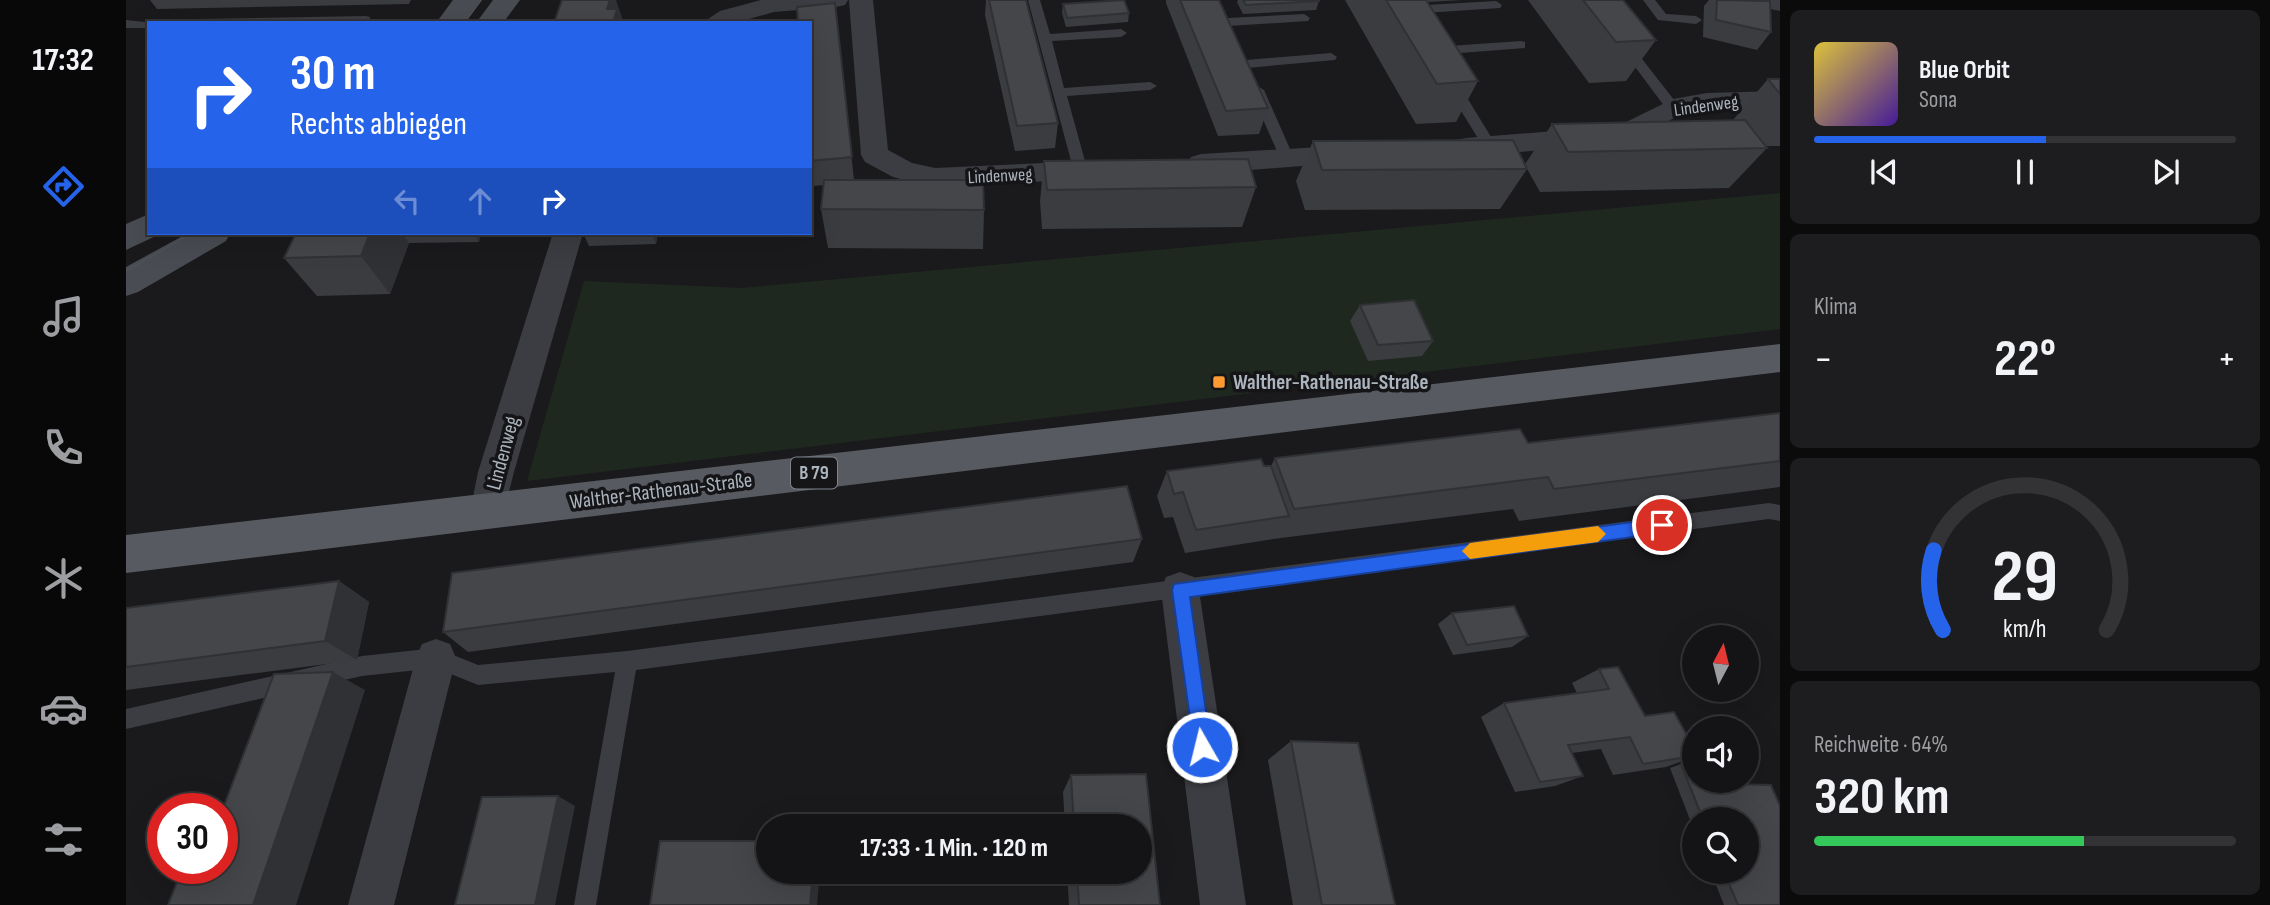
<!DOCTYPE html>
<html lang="de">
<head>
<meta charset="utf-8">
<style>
  body { margin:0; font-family:"Sofia Sans Condensed",sans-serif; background:#1d1d1f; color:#f1f3f6; height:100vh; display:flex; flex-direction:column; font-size:26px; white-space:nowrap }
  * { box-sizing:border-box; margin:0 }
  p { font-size:23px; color:#9d9ea1 }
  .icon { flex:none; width:38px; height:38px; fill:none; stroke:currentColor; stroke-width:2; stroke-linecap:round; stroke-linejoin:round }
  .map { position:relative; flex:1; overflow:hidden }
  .panel { display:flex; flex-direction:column; gap:10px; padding:10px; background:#0b0b0c; width:490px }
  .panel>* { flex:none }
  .top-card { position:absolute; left:21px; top:21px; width:665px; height:214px; border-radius:0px; box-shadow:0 7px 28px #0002,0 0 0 2px #333335; background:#2563eb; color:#fff; overflow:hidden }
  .needle { width:46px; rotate:7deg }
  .buttons { position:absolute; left:1556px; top:625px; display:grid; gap:14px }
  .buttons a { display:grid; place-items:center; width:77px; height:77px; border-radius:50%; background:#141416; box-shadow:0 7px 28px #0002,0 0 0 2px #333335; font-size:35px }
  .speed { position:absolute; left:21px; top:793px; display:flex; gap:14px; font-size:35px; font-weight:700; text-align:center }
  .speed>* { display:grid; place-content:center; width:91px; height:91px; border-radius:50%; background:#141416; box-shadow:0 7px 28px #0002,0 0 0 2px #333335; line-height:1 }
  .speed .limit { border:10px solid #d22; background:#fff; color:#111 }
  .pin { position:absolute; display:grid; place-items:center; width:60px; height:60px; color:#fff; margin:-30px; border:4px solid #fff; border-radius:50%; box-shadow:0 2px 7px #0007 }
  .me { position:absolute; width:77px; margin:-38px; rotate:352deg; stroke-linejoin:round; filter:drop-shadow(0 0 5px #0008) }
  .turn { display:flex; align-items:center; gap:24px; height:147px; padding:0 28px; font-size:32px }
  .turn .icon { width:91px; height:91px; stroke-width:2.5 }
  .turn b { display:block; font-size:49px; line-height:60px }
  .lanes { display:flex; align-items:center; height:66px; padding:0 28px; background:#0003; justify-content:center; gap:35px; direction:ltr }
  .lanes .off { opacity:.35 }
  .big { font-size:52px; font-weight:700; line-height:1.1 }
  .panel .widget { flex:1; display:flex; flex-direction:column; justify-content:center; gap:10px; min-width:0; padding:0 24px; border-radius:10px; background:#1d1d1f }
  .panel .dial { align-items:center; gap:0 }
  .dial svg { height:182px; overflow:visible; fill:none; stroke:#333335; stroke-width:7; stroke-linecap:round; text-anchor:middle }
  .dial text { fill:#f1f3f6; stroke:none }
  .song { display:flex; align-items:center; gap:21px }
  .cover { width:84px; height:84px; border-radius:10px; background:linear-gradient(135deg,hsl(50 70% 55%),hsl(260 70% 35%)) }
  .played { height:7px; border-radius:4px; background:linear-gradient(90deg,#2563eb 55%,#333335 55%) }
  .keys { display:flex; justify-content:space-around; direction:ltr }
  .heat { display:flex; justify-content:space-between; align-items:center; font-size:38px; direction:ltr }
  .charge { height:10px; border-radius:5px; background:linear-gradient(90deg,#34c759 64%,#333335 0) }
  .trip { position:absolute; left:630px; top:814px; width:396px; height:70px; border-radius:35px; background:#141416; box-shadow:0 7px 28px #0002,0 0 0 2px #333335; font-weight:700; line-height:70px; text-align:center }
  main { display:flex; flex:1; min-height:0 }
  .tab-bar { display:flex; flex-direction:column; width:126px; justify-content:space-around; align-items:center; background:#080809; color:#9d9ea1 }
  .tab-bar .icon { width:49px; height:49px }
  .tab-bar .active { color:#2563eb }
  .tab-bar b { font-size:32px; color:#f1f3f6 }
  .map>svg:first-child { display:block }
  .green { fill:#1f281f }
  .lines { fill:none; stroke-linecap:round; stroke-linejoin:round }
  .lane { fill:#3b3d42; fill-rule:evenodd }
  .street { fill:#3b3d42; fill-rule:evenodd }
  .secondary { fill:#494c52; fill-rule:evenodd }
  .primary { fill:#575a61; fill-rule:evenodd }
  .tram { stroke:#4e5157; stroke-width:2 }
  .wall { fill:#3a3c40 }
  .shaded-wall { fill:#303134 }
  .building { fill:#44464a; stroke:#303134; stroke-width:2 }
  .route { fill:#2563eb; stroke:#184099; stroke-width:2 }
  .slow { fill:#f59e0b }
  .poi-dot { fill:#fd9b32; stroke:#151518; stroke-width:2.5 }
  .labels { text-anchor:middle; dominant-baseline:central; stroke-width:7; stroke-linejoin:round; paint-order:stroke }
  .far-street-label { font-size:18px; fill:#acb4bd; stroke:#151518 }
  .shield { fill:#151518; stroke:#7f848c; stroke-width:2 }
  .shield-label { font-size:19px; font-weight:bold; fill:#acb4bd }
  .poi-label { font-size:21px; font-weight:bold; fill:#acb4bd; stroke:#151518; text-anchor:start }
  .street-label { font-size:21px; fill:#acb4bd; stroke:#151518 }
</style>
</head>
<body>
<main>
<nav class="tab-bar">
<b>17:32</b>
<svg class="icon active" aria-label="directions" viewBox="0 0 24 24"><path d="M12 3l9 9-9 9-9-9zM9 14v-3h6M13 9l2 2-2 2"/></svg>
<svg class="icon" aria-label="music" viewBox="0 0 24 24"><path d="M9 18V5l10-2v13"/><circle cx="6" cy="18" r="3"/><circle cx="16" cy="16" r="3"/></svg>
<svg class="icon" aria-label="phone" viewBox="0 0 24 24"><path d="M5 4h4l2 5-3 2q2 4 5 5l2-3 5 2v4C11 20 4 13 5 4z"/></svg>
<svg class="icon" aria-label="climate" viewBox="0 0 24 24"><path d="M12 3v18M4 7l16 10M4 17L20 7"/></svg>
<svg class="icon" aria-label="car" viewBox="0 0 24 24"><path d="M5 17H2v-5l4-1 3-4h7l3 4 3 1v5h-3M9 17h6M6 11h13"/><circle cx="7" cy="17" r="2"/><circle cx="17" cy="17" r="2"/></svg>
<svg class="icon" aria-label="filters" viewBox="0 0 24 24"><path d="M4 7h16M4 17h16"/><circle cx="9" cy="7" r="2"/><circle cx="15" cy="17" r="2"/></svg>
</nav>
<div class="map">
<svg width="1654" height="905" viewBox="0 0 1654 905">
  <rect width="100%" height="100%" fill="#1a1a1d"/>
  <polygon class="green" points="1654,193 1654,329 401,481 458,281 615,288"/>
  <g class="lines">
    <g class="lane">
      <polygon points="902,0 914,0 924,34 995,29 1001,33 995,37 926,41 938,88 1024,82 1031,86 1024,90 941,96 962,172 960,175 955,177 948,172"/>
      <polygon points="1517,0 1529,0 1540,14 1570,16 1576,20 1570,24 1532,20"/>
      <polygon points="1370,1 1376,5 1374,8 1283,14 1277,10 1283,6"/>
      <polygon points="1178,14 1184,18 1182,21 1102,26 1096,22 1102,18"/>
      <polygon points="240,16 244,17 244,23 65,23 71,19"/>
      <polygon points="0,20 28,23 23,23 23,28 0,28"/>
      <polygon points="1498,40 1502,41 1552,105 1552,111 1542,111 1492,44"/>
      <polygon points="1395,41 1399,42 1399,48 1308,55 1302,51 1308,47"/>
      <polygon points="1205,53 1211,57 1209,60 1120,68 1114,64 1120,60"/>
      <polygon points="1327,82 1332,83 1370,145 1368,148 1363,150 1356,145 1320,86"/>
      <polygon points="1131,86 1138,90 1168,158 1166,161 1161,163 1154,158 1124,90"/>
      <polygon points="1643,503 1654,505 1654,521 1643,519 510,670 470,905 448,905 489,672 352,685 310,668 236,676 0,729 0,709 236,656 310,648 352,665 501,651"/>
    </g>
    <g class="street">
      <polygon points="635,0 722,0 719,5 710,7 648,12 609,23 576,23 594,11"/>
      <polygon points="723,0 747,0 762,150 786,163 809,168 963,161 973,164 977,171 973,178 809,188 767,177 739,162 735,155"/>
      <polygon points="1623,0 1654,0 1654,11 1626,5"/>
      <polygon points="1654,91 1654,107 1581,111 1554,115 1497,144 1340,156 1330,154 1326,147 1330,140 1340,138 1492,126 1547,99 1581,93"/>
      <polygon points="1229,145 1239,147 1243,154 1239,161 1075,174 1065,171 1061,164 1065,157 1075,154"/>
      <polygon points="427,233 457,233 388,472 375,523 362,528 349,523 344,512 352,472"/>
      <polygon points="1054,572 1068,577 1073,590 1120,905 1074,905 1035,590 1040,577"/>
      <polygon points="310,639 324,644 330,658 268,905 222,905 290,658 296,644"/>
    </g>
    <g class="secondary">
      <polygon points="327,0 354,0 337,23 310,23"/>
      <polygon points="367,0 394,0 377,23 350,23"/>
      <polygon points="23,214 23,233 34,234 0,250 0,224"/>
      <polygon points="62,233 104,233 100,241 12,292 0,296 0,267"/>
    </g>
    <polygon class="primary" points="1654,344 1654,372 0,573 0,535"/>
    <g class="tram">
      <polyline points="338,23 355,0"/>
      <polyline points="0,271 66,233"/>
    </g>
  </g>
  <g class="wall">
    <polygon points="24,0 285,0 283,4 31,9"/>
    <polygon points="860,0 900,0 932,123 929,148 889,151 859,15"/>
    <polygon points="1040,0 1093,0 1142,108 1133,134 1092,136 1040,3"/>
    <polygon points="1112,0 1193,0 1193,1 1190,10 1117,14 1111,2"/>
    <polygon points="1219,0 1337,0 1301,2 1352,81 1330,122 1290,124"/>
    <polygon points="1402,0 1497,0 1530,40 1500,81 1463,83"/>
    <polygon points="1583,0 1642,0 1645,32 1631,50 1577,37 1578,6"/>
    <polygon points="709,3 728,180 858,210 857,249 702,248 695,209 698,185 686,186 684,173 684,23"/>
    <polygon points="937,4 1003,13 1002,22 940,27 936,13"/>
    <polygon points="1642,79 1654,79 1654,146 1639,146 1641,148 1603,188 1414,192 1400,167 1401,169 1374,209 1179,210 1170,181 1187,141 1399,164 1426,124 1607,120"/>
    <polygon points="918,161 1130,187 1116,227 916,229 914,201"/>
    <polygon points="170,233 355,233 353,242 283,243 264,294 191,296 158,258"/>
    <polygon points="457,233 532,233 530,244 463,246"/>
    <polygon points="1234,305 1307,341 1296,356 1242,361 1224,321"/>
    <polygon points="1654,413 1654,487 1393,521 1387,509 1147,539 1059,553 1047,517 1038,518 1031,496 1041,471 1138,466 1145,466 1149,458 1402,443"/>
    <polygon points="1016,539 1007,562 342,652 317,632"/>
    <polygon points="213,581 243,602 231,660 0,690 0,608"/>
    <polygon points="1326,613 1402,636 1386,647 1327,655 1312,624"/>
    <polygon points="1473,669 1519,716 1568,748 1568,757 1540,767 1487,775 1475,749 1446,753 1457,776 1429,786 1389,792 1355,717 1378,703 1451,693 1446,683"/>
    <polygon points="1165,741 1269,905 1167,905 1142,760"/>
    <polygon points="1555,764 1568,765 1568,780 1603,780 1605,784 1645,785 1654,806 1654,905 1598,905 1585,872 1620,872 1620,819 1568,819 1568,830 1544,768"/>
    <polygon points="1020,774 1034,905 943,905 941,872 1013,872 1013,826 939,826 937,792 945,775"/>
  </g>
  <g class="shaded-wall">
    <polygon points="484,0 490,0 498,23 486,23 481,9"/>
    <polygon points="244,233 276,233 283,243 264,294 235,256"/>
    <polygon points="347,233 355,233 353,242"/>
    <polygon points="526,233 532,233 530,244"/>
    <polygon points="213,581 243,602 231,660 199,641"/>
    <polygon points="207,672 239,690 170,905 127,905"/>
    <polygon points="432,796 449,806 429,905 409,905"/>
    <polygon points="687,872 694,872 691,905 684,905"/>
  </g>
  <g class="building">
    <polygon points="436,0 484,0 481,9 491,9 487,23 428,23"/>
    <polygon points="863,0 900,0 932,123 891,126"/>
    <polygon points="998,0 1003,13 941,18 937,4"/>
    <polygon points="1054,0 1093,0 1142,108 1100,111"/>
    <polygon points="1117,0 1193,0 1193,1 1120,5"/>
    <polygon points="1260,0 1300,0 1352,81 1311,84"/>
    <polygon points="1457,0 1497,0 1530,40 1490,42"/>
    <polygon points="1591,0 1644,1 1645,32 1590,20"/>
    <polygon points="709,3 726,157 684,161 684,23 672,23 671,7"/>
    <polygon points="1642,79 1654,79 1654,94"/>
    <polygon points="1619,120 1641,148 1442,152 1426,124"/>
    <polygon points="1387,140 1401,169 1196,170 1187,141"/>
    <polygon points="1122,159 1130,187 921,190 918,161"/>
    <polygon points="698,180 857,180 858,210 695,209"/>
    <polygon points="170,233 244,233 235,256 158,258"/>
    <polygon points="1288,300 1307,341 1252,345 1234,305"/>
    <polygon points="1654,413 1654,461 1428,489 1422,477 1168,509 1149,458 1394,429 1402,443"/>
    <polygon points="1135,459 1138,466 1145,466 1163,516 1070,530 1057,492 1048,494 1041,471"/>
    <polygon points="1001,486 1016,539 317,632 326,573"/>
    <polygon points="213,581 199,641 0,667 0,608"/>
    <polygon points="1388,606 1402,636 1341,645 1326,613"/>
    <polygon points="1492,667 1519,716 1548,712 1568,748 1568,756 1517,764 1504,737 1442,745 1457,776 1414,782 1378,703 1483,689 1473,669"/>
    <polygon points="207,672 127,905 42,905 54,875 73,874 75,868 96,868 96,811 148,674"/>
    <polygon points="1165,741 1232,743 1269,905 1196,905"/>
    <polygon points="1555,764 1568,765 1568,780 1603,780 1605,784 1645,785 1654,806 1654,905 1612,905 1598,872 1620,872 1620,819 1577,819"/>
    <polygon points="1020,774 1034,905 953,905 951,872 1013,872 1013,826 948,826 945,775"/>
    <polygon points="432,796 409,905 329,905 356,797"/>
    <polygon points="534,841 642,841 642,872 687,872 684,905 524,905"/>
  </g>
  <polygon class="route" points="1536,518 1545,525 1536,533 1064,597 1085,747 1082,754 1076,757 1069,754 1046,590 1048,584"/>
  <polygon class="slow" points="1472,526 1480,534 1472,542 1344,559 1336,551 1344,543"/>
  <rect class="poi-dot" x="1086" y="375" width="14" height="14" rx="3.5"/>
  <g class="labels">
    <g class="far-street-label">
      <text transform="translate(1580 106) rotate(-8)">Lindenweg</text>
      <text transform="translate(874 176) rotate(-3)">Lindenweg</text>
    </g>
    <rect class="shield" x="665" y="457.5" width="46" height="31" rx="5"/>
    <g class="shield-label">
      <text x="688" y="473">B 79</text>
    </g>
    <g class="poi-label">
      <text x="1107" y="382">Walther-Rathenau-Straße</text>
    </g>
    <g class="street-label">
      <text transform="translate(377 453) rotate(-75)">Lindenweg</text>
      <text transform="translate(535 491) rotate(-7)">Walther-Rathenau-Straße</text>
    </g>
  </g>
</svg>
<div class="buttons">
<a><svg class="needle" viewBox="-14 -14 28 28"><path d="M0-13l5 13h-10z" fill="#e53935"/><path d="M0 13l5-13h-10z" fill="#9d9ea1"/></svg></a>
<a><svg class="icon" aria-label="sound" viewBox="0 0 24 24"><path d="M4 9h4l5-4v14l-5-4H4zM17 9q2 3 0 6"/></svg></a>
<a><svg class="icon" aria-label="search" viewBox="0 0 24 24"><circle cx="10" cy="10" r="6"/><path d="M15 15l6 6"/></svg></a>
</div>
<div class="speed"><div class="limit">30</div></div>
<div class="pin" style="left:1536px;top:525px;background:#d93025"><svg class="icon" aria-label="arrive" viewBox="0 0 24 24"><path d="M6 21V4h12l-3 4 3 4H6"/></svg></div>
<svg class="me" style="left:1076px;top:747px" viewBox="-20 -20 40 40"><circle r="17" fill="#2563eb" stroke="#fff" stroke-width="3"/><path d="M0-11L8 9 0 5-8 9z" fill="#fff"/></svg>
<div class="trip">17:33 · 1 Min. · 120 m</div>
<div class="top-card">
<div class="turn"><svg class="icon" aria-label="right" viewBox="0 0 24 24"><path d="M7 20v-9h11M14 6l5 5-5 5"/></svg><div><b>30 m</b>Rechts abbiegen</div></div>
<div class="lanes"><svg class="icon off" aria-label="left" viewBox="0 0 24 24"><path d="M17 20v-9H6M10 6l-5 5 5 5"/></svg><svg class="icon off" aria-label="ahead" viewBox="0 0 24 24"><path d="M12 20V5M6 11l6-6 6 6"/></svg><svg class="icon" aria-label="right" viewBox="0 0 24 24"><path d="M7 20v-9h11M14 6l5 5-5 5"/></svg></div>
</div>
</div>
<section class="panel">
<div class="widget">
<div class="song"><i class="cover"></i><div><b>Blue Orbit</b><p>Sona</p></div></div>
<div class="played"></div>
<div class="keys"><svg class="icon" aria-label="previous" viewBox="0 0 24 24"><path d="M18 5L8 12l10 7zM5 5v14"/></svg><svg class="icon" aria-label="pause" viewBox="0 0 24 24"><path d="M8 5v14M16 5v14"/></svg><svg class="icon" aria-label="next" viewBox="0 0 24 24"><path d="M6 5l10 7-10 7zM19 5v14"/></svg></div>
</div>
<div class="widget"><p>Klima</p>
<div class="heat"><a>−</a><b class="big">22°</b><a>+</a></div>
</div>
<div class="widget dial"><svg viewBox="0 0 100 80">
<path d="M14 69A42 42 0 1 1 86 69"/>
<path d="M14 69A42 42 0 0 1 10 34" stroke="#2563eb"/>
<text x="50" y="56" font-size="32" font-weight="700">29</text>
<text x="50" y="72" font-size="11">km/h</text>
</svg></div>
<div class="widget"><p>Reichweite · 64%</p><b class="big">320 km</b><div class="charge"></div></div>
</section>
</main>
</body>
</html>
